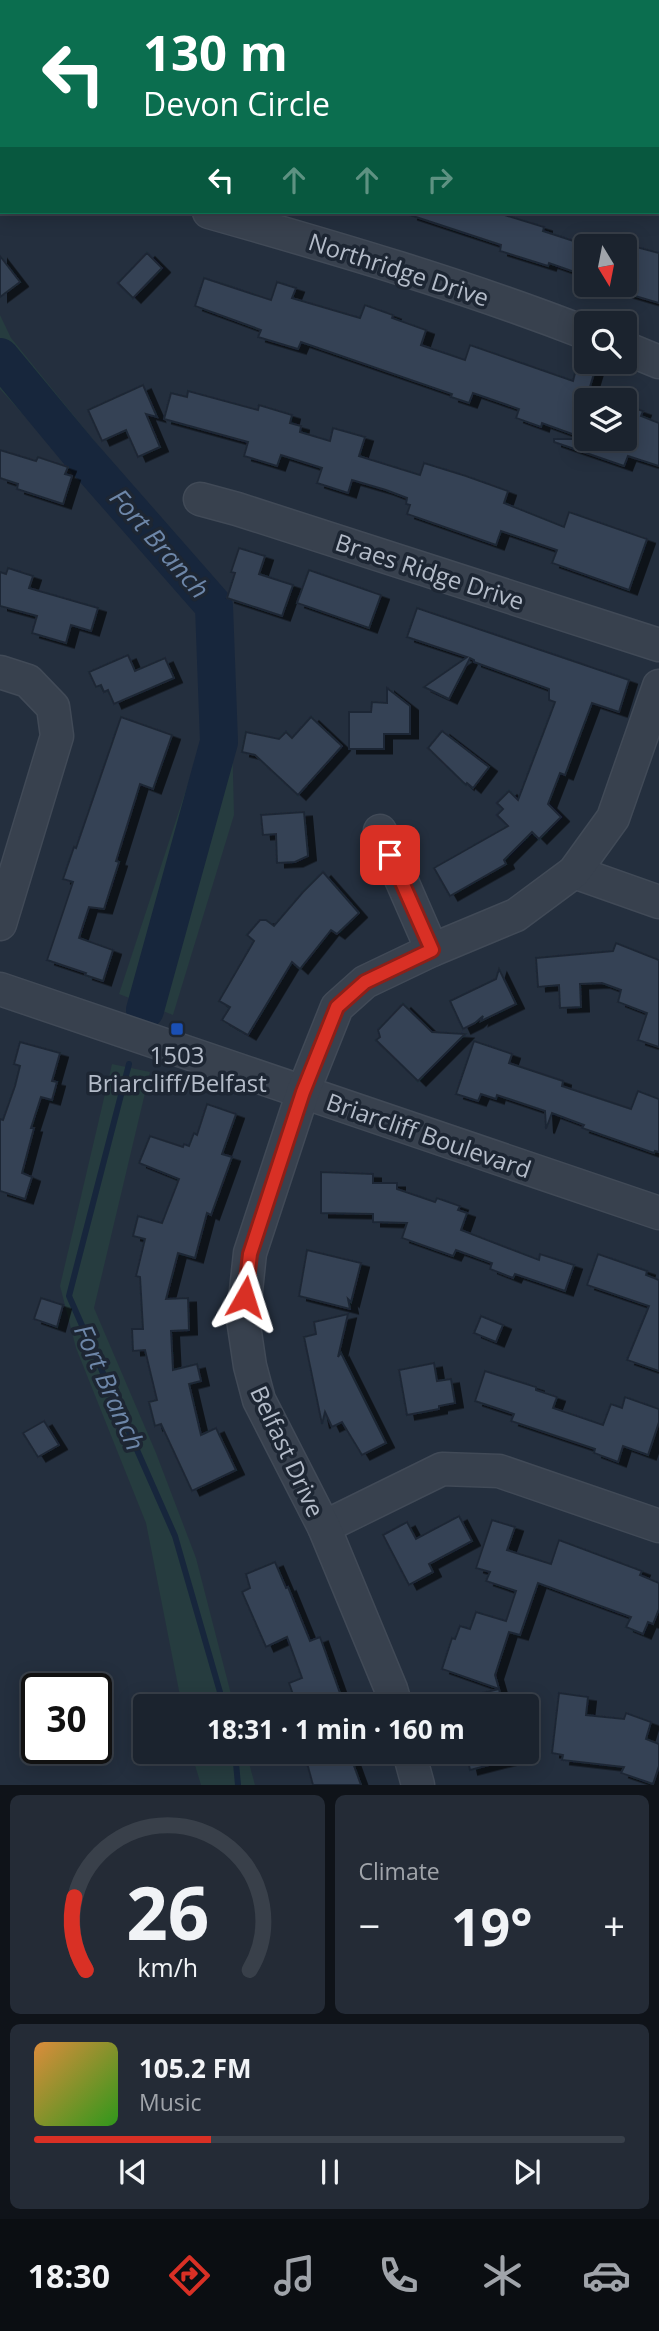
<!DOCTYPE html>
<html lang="en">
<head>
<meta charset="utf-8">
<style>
  body { margin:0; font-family:"Open Sans",sans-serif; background:#242b36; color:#f1f3f6; height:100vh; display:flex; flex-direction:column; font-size:26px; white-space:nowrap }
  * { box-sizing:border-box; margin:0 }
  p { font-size:23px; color:#a0a4aa }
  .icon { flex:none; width:38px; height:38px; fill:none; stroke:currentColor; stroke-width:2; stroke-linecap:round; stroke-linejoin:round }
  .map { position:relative; height:1785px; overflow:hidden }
  .side { display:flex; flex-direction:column; gap:10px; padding:10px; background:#0f1319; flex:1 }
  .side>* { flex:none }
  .hud { position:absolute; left:0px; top:0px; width:660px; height:214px; box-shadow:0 4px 18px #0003,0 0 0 2px #39404a; background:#0b6e4f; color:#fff; overflow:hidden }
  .needle { width:46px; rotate:170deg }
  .tools { position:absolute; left:574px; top:234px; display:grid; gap:14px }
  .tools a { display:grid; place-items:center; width:63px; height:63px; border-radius:7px; background:#1b232e; box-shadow:0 4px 18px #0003,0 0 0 2px #39404a; font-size:35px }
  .speed { position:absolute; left:21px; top:1673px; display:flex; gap:14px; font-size:35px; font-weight:700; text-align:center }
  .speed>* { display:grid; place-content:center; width:91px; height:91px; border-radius:50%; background:#1b232e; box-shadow:0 4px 18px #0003,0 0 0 2px #39404a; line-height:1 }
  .speed .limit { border:4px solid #111; border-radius:10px; background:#fff; color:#111 }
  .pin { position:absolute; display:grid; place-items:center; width:60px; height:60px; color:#fff; margin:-30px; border-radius:14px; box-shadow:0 4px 10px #0006 }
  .me { position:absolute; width:77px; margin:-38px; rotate:6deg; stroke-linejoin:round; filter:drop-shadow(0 0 5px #0008) }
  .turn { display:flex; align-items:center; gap:24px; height:147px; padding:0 28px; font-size:32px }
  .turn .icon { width:91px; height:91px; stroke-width:2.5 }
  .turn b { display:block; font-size:49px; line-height:60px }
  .lanes { display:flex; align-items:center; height:66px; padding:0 28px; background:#0003; justify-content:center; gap:35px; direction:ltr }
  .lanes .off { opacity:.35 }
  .big { font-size:52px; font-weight:700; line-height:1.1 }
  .side .card { flex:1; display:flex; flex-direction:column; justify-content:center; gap:10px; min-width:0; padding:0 24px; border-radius:10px; background:#242b36 }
  .side .dial { align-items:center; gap:0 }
  .dial svg { height:182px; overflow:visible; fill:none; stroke:#39404a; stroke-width:7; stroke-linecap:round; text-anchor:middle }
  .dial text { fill:#f1f3f6; stroke:none }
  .song { display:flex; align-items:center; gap:21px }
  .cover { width:84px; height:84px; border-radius:10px; background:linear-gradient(135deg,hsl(30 70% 55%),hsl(110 70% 35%)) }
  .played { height:7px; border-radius:4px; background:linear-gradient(90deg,#d93025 30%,#39404a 30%) }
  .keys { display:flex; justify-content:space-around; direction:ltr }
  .heat { display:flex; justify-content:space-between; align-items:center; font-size:38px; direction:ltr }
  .side .tiles { flex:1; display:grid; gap:10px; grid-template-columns:1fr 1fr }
  .card:last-child { grid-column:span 2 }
  .trip { position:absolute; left:133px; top:1694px; width:406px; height:70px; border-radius:7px; background:#1b232e; box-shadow:0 4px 18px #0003,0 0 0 2px #39404a; font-weight:700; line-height:70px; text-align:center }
  .tab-bar { display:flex; height:112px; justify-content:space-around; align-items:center; background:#0b0e12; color:#a0a4aa }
  .tab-bar .icon { width:49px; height:49px }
  .tab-bar .active { color:#d93025 }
  .tab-bar b { font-size:32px; color:#f1f3f6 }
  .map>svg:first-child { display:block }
  .green { fill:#263c3f }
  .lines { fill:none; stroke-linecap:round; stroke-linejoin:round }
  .stream { stroke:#17263c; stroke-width:6 }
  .river { stroke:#17263c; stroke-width:38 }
  .building { fill:#364354; stroke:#1f2835; stroke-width:2; filter:url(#shadow) }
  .minor-casing { stroke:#414a57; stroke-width:35 }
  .minor { stroke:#38414e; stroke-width:32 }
  .route-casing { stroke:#8d1f18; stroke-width:18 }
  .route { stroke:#d93025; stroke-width:12 }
  .transit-dot { fill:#1a4fb4; stroke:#1d2633; stroke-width:2.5 }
  .labels { text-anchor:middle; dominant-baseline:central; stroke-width:7; stroke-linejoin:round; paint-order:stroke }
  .street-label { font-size:24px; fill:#b4bcc9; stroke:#1d2633 }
  .poi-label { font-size:24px; fill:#b4bcc9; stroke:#1d2633 }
  .water-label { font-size:26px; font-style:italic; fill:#6d86a8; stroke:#1d2633 }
</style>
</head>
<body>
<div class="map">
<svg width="659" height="1785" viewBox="0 0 659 1785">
  <defs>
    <filter id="shadow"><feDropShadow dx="8" dy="4.5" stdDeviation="0" flood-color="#0009"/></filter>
  </defs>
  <rect width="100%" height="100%" fill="#242f3e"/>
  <g class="green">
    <polygon points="0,315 11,338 202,574 229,613 234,815 173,1015 119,994 202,741 196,605 0,389"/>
    <polygon points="112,1064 150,1072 94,1308 156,1453 196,1558 234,1706 182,1706 146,1523 76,1348 60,1286"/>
    <polygon points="191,1752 246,1752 255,1785 201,1785"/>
  </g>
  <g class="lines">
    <g class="stream">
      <polyline points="129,1064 69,1296 175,1536 224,1706"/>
      <polyline points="235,1752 238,1785"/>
    </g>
    <polyline class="river" points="0,357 78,451 214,606 219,742 145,1010"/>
  </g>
  <g class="building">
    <polygon points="411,212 495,212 544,227 543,231 586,245 586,276 549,263 548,266 500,251 501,245 410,215"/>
    <polygon points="625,244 659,253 659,303 625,293"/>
    <polygon points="147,253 162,268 133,298 118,283"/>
    <polygon points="0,256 20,282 0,297"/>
    <polygon points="204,278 271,300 277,282 296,288 292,298 360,318 365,305 393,315 392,318 426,330 421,345 465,360 470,345 573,381 578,361 596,367 586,400 586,439 542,423 541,427 516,418 519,409 473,393 469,403 451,397 452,394 301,342 298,349 258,337 261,330 195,306"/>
    <polygon points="143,385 157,417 146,414 160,447 138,457 126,430 102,441 88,410"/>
    <polygon points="188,391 258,410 259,405 292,415 290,423 301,426 300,432 330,441 333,428 365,437 359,456 420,475 424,463 466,476 508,491 504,503 564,527 569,512 647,539 629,590 552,563 557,550 501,531 496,545 407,514 410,505 406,504 407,498 386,490 352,480 348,493 317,483 322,468 281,455 277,466 244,456 248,442 164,419 171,393 187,397"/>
    <polygon points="625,405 643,411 641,416 659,423 659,466 628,456 624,466 554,442 554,439 625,439"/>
    <polygon points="0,450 36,461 38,457 68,467 65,474 72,476 63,504 17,489 18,484 0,478"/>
    <polygon points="239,548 265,556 259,574 293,585 282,616 227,598 235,573 231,572"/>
    <polygon points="8,568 33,576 29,588 98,608 91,631 71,625 66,643 32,633 37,616 0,606 0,572 6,574"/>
    <polygon points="309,570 381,595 369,628 297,603"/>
    <polygon points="417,608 629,680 619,712 592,703 565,775 560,773 548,804 561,817 539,839 532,832 504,860 506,864 450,896 434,868 508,826 497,815 503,809 497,803 509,791 518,800 555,702 549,700 549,689 474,662 474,660 470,658 449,699 424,687 467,657 407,637"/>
    <polygon points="128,655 135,671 165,658 174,678 114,704 108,690 104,692 101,685 96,687 89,672"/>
    <polygon points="387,688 410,706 410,734 384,734 384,749 349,749 349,712 371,712 372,702 387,703"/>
    <polygon points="121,717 172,735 153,789 140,784 116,861 119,862 104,909 89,907 79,938 113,950 103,981 85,975 86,973 47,960 73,882 63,879 74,847 76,848"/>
    <polygon points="311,717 342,746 298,795 255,755 242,752 246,732 279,739 286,732 292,738"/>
    <polygon points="442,731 489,767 473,788 467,783 466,785 428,748"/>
    <polygon points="304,812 308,856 295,862 277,863 276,834 263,835 261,815"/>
    <polygon points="323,872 359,913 337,934 331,930 300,969 292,962 248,1035 222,1020 230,1007 219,1001 254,941 247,935 260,920 266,920 274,926 303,892"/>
    <polygon points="616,943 659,960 659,1047 638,1040 647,1013 618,1002 621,990 602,983 580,984 581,1007 560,1008 559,985 538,987 536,958 613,951"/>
    <polygon points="499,969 516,1004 481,1021 483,1016 475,1023 463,1029 450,1001 496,979"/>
    <polygon points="403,1004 432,1032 465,1034 418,1081 376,1040 380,1037 378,1030"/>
    <polygon points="474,1041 512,1054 509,1063 563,1081 562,1086 631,1109 638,1091 659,1099 659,1152 655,1151 654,1153 582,1128 584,1125 552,1113 546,1129 545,1111 497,1095 496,1099 481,1094 478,1101 456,1094"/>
    <polygon points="20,1042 60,1053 52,1081 57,1082 52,1100 41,1097 31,1128 34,1128 22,1173 32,1177 25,1199 0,1191 0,1119 3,1120 15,1086 20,1066 14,1064"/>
    <polygon points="207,1104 236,1114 222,1154 232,1157 211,1215 207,1213 195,1258 178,1253 166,1299 188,1298 189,1330 171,1331 173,1370 197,1364 201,1381 189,1384 201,1435 216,1428 236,1470 192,1491 161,1424 155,1426 149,1402 157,1400 145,1350 133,1351 132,1329 143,1329 140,1277 136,1276 145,1239 133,1236 138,1216 162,1223 179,1179 139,1163 150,1136 183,1147 184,1144 189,1146 194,1133 197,1135"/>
    <polygon points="321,1172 373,1174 373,1183 397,1183 397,1189 435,1202 437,1198 460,1206 458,1210 467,1213 461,1230 539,1260 540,1254 574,1265 565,1291 515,1274 513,1278 490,1269 492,1263 456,1250 453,1256 402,1238 407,1223 373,1222 373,1214 321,1213"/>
    <polygon points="307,1250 361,1263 351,1302 348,1299 350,1309 299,1296"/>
    <polygon points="598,1254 647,1271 646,1275 659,1280 659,1371 627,1360 649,1306 587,1285"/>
    <polygon points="41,1298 63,1305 57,1327 34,1319"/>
    <polygon points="348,1314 338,1357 341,1353 386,1443 362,1455 342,1422 332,1427 325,1412 322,1424 304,1337 316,1334 314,1322"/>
    <polygon points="481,1316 503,1325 496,1342 474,1333"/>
    <polygon points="434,1363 437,1381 451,1379 455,1403 439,1406 439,1409 407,1415 399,1370"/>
    <polygon points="485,1371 536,1387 536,1390 557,1397 553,1408 603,1425 611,1404 622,1408 625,1397 659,1409 659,1422 648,1455 623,1446 618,1462 594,1453 595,1449 511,1421 514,1414 475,1401"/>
    <polygon points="44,1421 59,1445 38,1457 23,1433"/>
    <polygon points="459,1516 472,1541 429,1564 433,1572 409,1585 383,1535 407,1522 416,1539"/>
    <polygon points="492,1520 515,1527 507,1550 551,1564 559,1540 642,1571 640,1575 659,1583 659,1609 653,1624 648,1622 643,1634 626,1627 631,1617 538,1583 520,1635 509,1632 495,1675 499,1689 442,1669 452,1638 455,1639 460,1626 470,1629 476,1612 506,1621 516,1591 486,1581 490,1572 476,1568"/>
    <polygon points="275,1562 286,1588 288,1587 310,1641 320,1637 341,1696 314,1706 297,1706 289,1683 302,1678 287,1637 266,1647 242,1592 250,1588 246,1574"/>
    <polygon points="499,1689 503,1706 454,1706 453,1700"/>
    <polygon points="559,1693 588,1697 586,1715 624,1719 626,1713 651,1722 646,1739 659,1744 659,1766 653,1784 621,1773 624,1767 562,1760 563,1755 552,1753"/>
    <polygon points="304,1752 349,1752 361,1785 313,1785"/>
    <polygon points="466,1752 516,1752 517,1758 470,1770"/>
  </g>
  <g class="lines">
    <g class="minor-casing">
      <g id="minor">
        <polyline points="123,0 124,2"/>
        <polyline points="515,0 520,2"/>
        <polyline points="658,50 659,51"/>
        <path d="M209,212c127,36 254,73 377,121"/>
        <polyline points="625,348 659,362"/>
        <polyline points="200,499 237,509 659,645"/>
        <polyline points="0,672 28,681 53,707 57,736 0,924"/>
        <polyline points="380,831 432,950"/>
        <polyline points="574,872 659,902"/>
        <polyline points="0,989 659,1213"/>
        <polyline points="324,1527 442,1469 499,1471 659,1526"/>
        <polyline points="396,1706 391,1689 324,1527 259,1400 250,1366 243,1319 250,1253 303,1092 337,1007 365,982 432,950 516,915 574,872 613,818 659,686"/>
        <polyline points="409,1752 418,1785"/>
      </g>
    </g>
    <use href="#minor" class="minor"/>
  </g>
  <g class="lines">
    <g class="route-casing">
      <polyline id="route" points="245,1297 250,1254 303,1092 337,1007 365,982 432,950 390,855"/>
    </g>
    <use href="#route" class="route"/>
  </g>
  <rect class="transit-dot" x="170" y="1022" width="14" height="14" rx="3.5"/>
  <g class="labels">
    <g class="street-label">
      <text transform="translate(399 269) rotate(18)">Northridge Drive</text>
      <text transform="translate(430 571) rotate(18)">Braes Ridge Drive</text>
      <text transform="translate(429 1135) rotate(19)">Briarcliff Boulevard</text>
      <text transform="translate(288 1451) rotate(65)">Belfast Drive</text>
    </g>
    <g class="poi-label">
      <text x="177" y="1054">1503<tspan x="177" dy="28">Briarcliff/Belfast</tspan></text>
    </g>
    <g class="water-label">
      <text transform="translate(160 543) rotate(49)">Fort Branch</text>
      <text transform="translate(110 1387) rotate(66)">Fort Branch</text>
    </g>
  </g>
</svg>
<div class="tools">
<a><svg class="needle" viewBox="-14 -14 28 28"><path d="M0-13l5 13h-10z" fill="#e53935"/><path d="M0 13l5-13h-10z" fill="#a0a4aa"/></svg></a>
<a><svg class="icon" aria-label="search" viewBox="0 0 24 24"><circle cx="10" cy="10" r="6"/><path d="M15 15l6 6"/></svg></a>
<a><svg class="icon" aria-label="layers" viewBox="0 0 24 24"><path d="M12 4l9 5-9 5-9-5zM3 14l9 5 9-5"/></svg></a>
</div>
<div class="speed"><div class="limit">30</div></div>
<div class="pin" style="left:390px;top:855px;background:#d93025"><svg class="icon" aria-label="arrive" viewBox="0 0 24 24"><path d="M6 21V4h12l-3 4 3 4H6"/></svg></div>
<svg class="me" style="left:245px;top:1297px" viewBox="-20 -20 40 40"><path d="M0-17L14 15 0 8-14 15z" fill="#d93025" stroke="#fff" stroke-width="4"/></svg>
<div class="trip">18:31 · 1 min · 160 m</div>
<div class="hud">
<div class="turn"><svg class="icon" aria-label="left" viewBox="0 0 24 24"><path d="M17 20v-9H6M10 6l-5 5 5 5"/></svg><div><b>130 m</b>Devon Circle</div></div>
<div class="lanes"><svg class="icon" aria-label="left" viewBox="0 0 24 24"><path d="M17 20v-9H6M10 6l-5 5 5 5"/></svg><svg class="icon off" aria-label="ahead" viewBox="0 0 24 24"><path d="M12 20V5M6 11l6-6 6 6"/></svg><svg class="icon off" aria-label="ahead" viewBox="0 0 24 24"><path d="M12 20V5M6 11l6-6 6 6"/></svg><svg class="icon off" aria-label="right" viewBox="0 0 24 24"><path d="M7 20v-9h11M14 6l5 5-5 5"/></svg></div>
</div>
</div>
<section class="side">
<div class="tiles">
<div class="card dial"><svg viewBox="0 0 100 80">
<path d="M14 69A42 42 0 1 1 86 69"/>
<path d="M14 69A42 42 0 0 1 9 37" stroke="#d93025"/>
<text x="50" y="56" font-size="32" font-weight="700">26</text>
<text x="50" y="72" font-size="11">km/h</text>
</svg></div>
<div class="card"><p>Climate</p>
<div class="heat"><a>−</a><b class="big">19°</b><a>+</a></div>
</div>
<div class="card">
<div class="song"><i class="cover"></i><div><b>105.2 FM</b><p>Music</p></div></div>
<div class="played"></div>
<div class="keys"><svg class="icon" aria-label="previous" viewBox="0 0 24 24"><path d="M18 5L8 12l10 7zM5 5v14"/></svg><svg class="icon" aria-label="pause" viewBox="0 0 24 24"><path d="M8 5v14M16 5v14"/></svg><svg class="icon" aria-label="next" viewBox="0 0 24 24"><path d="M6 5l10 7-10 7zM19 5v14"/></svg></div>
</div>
</div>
</section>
<nav class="tab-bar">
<b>18:30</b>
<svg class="icon active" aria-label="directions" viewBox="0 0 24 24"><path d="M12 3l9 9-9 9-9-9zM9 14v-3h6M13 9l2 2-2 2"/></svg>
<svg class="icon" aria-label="music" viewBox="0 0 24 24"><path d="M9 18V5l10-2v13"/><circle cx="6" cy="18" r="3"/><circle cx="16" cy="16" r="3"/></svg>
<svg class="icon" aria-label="phone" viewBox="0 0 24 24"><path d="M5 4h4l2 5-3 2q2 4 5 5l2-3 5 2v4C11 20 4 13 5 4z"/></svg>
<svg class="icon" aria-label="climate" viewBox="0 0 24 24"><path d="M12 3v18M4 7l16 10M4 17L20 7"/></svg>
<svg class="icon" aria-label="car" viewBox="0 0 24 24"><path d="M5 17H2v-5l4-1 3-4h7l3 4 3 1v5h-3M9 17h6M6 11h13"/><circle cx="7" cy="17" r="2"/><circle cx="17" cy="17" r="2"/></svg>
</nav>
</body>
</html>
